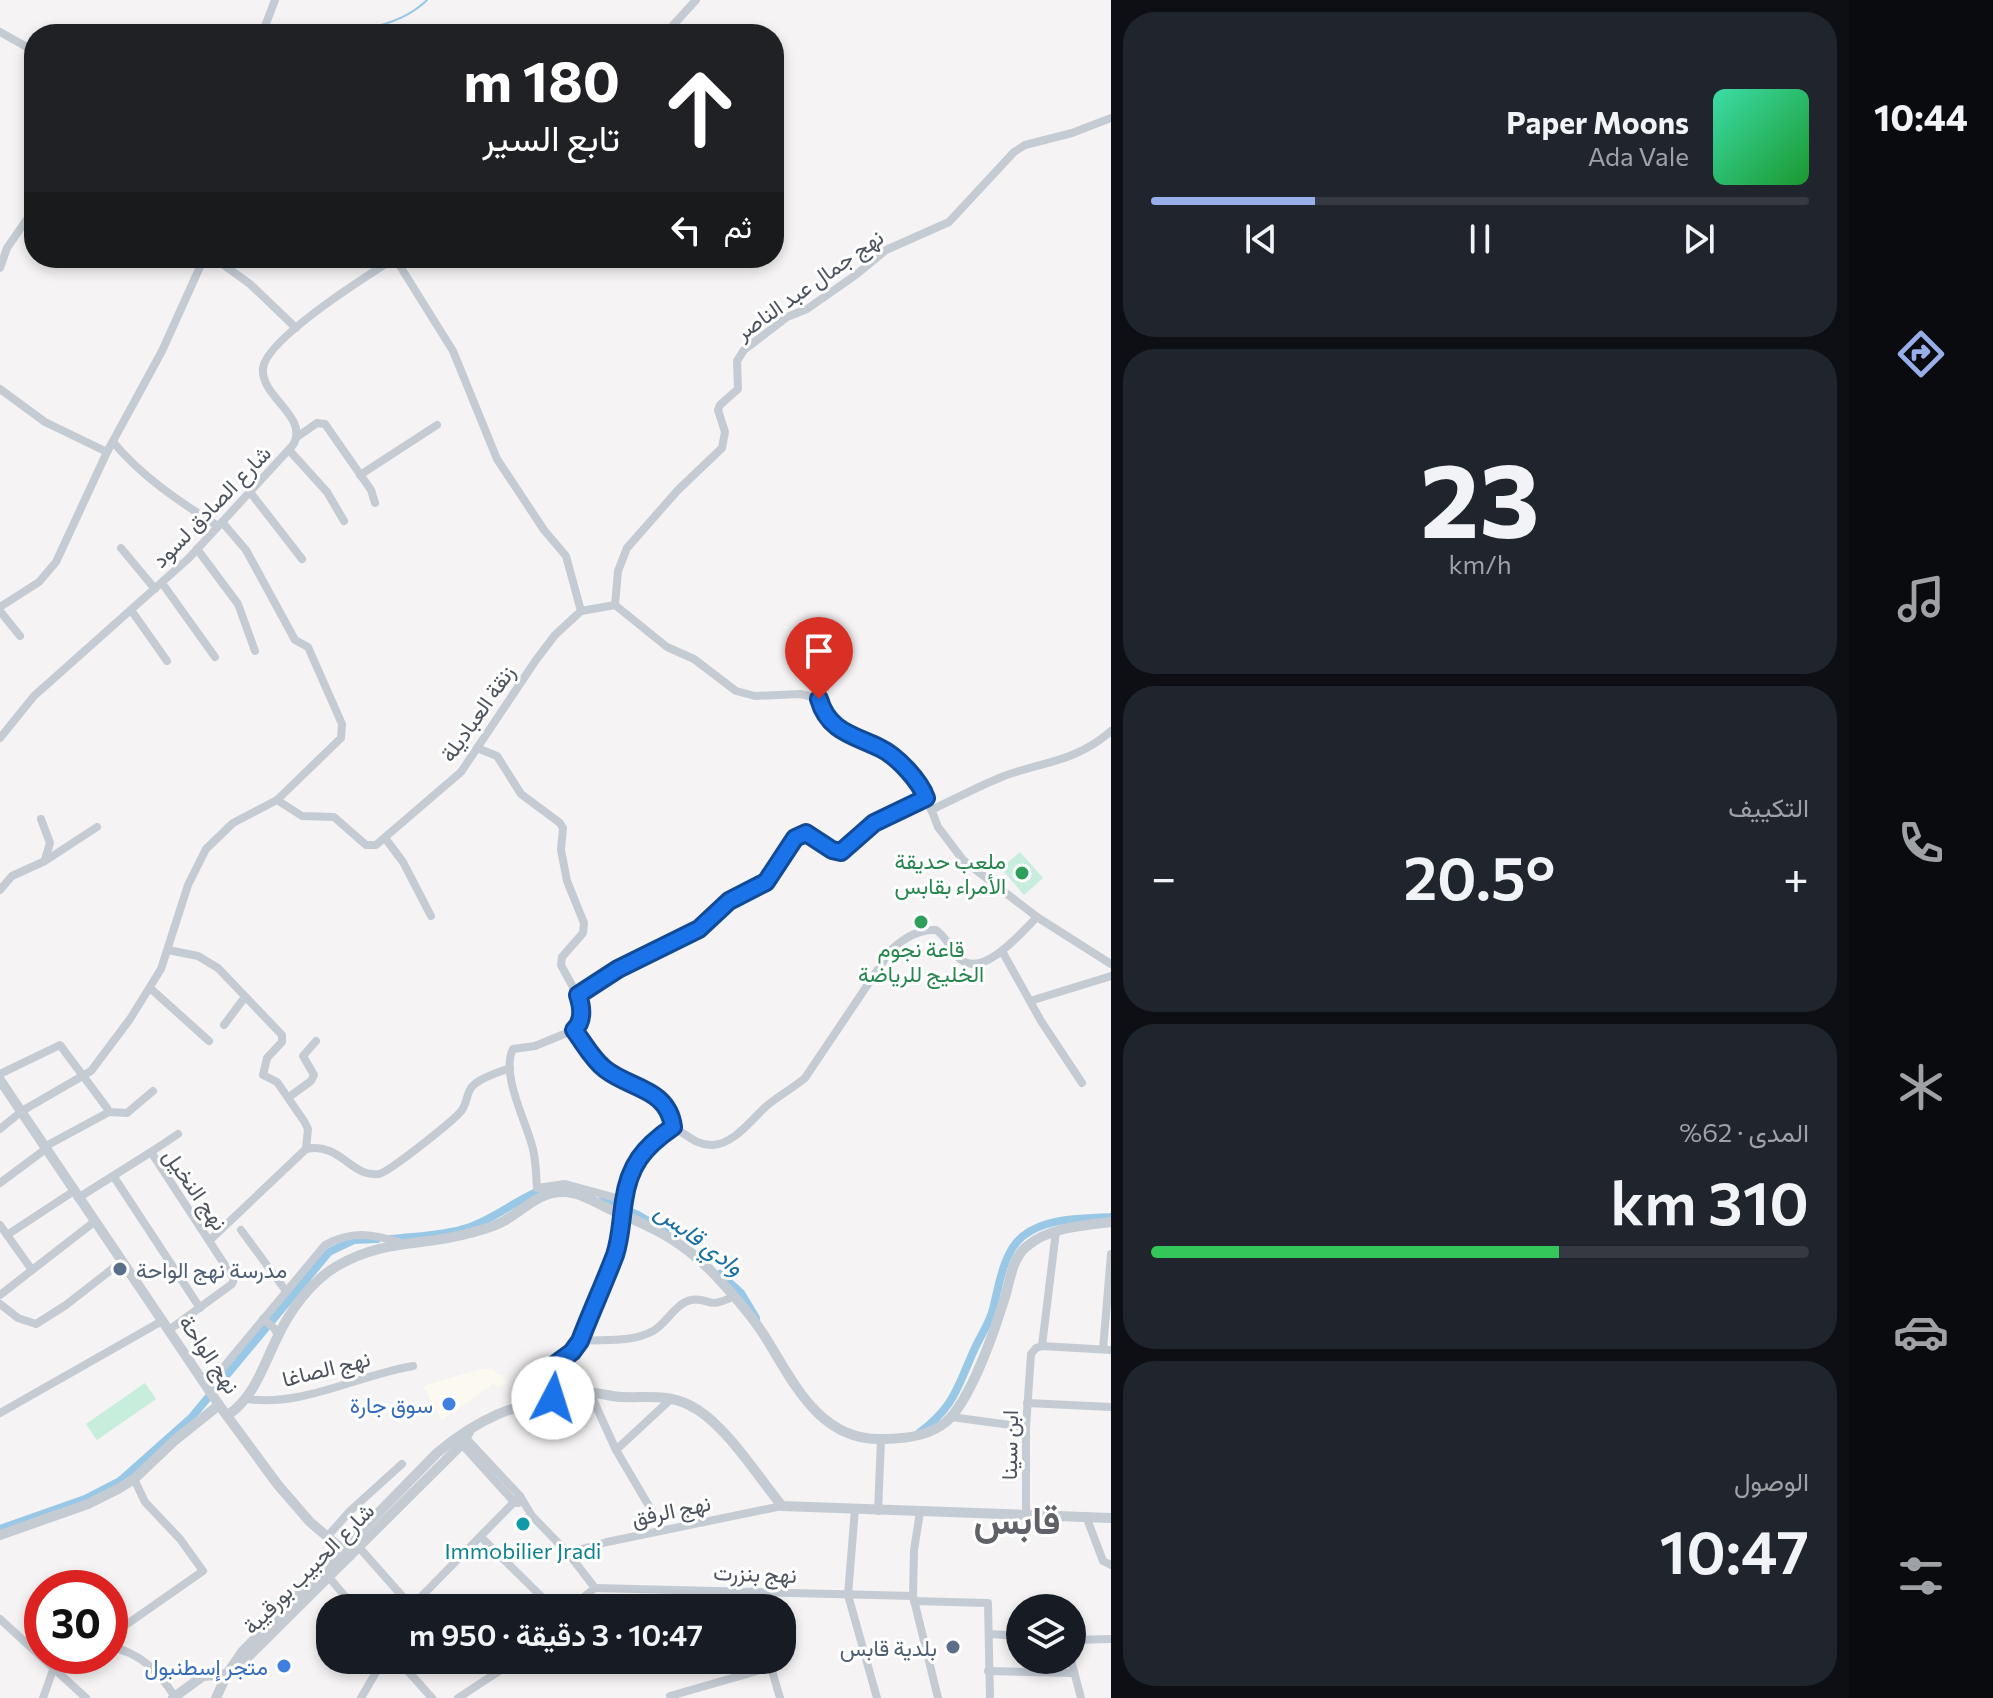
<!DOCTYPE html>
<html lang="ar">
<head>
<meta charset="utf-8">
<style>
  body { margin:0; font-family:Commissioner,Vazirmatn,sans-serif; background:#20242c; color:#f1f3f6; direction:rtl; height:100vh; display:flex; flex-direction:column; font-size:30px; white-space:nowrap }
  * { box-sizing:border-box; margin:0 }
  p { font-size:26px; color:#9ea1a6 }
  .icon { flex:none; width:44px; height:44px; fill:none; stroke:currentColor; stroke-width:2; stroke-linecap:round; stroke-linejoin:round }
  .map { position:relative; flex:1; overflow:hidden; direction:ltr }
  .sheet { display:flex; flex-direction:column; gap:12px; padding:12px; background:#0d0f14; width:738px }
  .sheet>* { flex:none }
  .guide { position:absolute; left:24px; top:24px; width:760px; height:244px; border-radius:32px; box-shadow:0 4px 12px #0003; direction:rtl; background:#202124; color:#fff; overflow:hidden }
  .buttons { position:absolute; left:1006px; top:1594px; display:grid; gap:16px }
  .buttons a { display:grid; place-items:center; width:80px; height:80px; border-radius:50%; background:#171b24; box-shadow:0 4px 12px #0003; font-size:40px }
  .speed { position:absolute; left:24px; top:1570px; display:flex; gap:16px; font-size:40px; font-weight:700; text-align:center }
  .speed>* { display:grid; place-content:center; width:104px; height:104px; border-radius:50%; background:#171b24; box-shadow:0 4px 12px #0003; line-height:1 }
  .speed .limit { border:12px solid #d22; background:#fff; color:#111 }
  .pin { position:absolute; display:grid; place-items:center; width:68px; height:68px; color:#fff; margin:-82px -34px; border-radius:50% 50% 50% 0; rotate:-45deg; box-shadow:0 0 8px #0007 }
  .pin .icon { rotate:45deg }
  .me { position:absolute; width:88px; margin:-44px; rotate:5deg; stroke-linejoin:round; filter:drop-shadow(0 0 6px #0008) }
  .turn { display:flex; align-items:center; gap:28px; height:168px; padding:0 32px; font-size:36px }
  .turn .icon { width:104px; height:104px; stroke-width:2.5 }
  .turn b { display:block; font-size:56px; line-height:68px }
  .then { display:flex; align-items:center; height:76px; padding:0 32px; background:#0003; gap:16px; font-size:30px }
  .big { font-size:60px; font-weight:600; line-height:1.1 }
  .sheet .widget { flex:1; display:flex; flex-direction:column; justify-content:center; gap:12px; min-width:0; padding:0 28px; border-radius:32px; background:#20242c }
  .sheet .dial { align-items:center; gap:0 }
  .dial b { font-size:104px; line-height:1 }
  .song { display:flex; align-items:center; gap:24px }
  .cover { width:96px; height:96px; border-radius:12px; background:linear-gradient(135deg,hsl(160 70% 55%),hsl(130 70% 35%)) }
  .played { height:8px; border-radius:4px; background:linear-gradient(90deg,#98aee8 25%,#363941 25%) }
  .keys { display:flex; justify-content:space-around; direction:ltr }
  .heat { display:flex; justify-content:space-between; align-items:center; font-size:44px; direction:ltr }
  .charge { height:12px; border-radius:6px; background:linear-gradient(90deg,#34c759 62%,#363941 0) }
  .trip { position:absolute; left:316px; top:1594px; width:480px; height:80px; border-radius:32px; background:#171b24; box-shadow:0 4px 12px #0003; font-weight:600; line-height:80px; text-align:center; direction:rtl }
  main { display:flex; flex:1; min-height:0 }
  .tabs { display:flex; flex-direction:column; width:144px; justify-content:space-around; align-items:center; background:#090b0e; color:#9ea1a6 }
  .tabs .icon { width:56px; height:56px }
  .tabs .current { color:#98aee8 }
  .tabs b { font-size:36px; color:#f1f3f6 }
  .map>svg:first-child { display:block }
  .commercial { fill:#fcfaf0 }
  .green { fill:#c7eddc }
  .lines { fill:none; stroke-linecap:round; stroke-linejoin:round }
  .stream { stroke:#98c8e6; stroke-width:2 }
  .canal { stroke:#98c8e6; stroke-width:8 }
  .minor { stroke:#c5cbd3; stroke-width:8 }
  .tertiary { stroke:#c5cbd3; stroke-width:10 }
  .route-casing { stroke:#114b97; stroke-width:20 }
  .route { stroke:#1a73e8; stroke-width:14 }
  .leisure-dot { fill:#2e9e5b; stroke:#fff; stroke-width:3 }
  .service-dot { fill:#5c6f8a; stroke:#fff; stroke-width:3 }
  .shop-dot { fill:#3f7fe0; stroke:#fff; stroke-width:3 }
  .culture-dot { fill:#0f9aa8; stroke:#fff; stroke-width:3 }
  .labels { text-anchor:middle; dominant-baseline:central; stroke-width:6; stroke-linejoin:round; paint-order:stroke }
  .street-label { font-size:22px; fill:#4c535f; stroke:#fff }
  .leisure-label { font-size:22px; fill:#27864d; stroke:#fff; text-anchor:end }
  .service-label { font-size:22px; fill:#4e5e75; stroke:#fff; text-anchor:start }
  .shop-label { font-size:22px; fill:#366cbe; stroke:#fff; text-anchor:end }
  .culture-label { font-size:22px; fill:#0d838f; stroke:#fff }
  .water-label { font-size:24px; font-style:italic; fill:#196fa4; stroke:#fff }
  .town-label { font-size:38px; font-weight:bold; fill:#606267; stroke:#fff }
</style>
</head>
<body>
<main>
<nav class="tabs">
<b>10:44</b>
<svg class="icon current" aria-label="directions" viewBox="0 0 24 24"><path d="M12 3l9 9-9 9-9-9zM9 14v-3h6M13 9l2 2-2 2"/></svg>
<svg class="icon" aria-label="music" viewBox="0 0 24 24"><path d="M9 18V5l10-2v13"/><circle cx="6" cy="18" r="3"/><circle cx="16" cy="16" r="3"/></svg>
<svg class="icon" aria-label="phone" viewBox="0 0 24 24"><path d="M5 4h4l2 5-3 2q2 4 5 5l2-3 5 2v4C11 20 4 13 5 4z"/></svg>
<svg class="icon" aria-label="climate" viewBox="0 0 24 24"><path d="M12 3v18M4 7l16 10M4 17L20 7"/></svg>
<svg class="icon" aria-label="car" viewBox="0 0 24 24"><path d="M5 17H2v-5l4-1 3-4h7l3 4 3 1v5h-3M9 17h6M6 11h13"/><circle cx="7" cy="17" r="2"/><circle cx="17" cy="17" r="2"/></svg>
<svg class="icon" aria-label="filters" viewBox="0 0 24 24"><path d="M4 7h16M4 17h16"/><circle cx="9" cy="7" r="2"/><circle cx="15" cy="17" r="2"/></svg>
</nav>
<section class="sheet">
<div class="widget">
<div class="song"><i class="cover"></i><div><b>Paper Moons</b><p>Ada Vale</p></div></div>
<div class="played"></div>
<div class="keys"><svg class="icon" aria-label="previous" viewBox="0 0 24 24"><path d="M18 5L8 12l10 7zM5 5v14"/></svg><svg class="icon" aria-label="pause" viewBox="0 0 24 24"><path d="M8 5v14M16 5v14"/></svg><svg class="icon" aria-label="next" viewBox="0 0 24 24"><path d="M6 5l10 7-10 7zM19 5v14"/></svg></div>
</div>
<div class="widget dial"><b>23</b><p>km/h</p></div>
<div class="widget"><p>التكييف</p>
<div class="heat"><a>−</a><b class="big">20.5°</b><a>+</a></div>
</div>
<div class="widget"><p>المدى · 62%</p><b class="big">310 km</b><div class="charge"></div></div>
<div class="widget"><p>الوصول</p><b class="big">10:47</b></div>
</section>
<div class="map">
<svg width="1111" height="1698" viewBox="0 0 1111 1698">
  <rect width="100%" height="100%" fill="#f5f3f3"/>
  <polygon class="commercial" points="481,1369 493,1369 498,1375 502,1374 506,1384 497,1387 493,1384 442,1420 423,1386"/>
  <g class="green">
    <polygon points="1020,852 1043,878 1024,895 1001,868"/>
    <polygon points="145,1383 156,1399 97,1440 86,1424"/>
  </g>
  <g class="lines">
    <path class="stream" d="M302,33c44,-2 92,-1 125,-33"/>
    <g class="canal">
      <polyline points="602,1200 638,1215 665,1231"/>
      <path d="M391,1239c24,-3 52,-3 76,-11 28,-9 51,-30 79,-40"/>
      <polyline points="720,1274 741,1293 756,1318"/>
      <path d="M919,1433c37,-28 38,-46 56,-85 6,-13 15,-26 18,-39 6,-23 10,-57 30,-73 24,-19 59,-17 88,-19"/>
      <polyline points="0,1529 85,1499 120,1481 191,1418 329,1252 354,1240 377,1239"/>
    </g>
    <g class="minor">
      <polyline points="0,32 34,51"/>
      <polyline points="262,34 275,0"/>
      <polyline points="665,34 696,0"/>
      <polyline points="214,258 250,284 296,328"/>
      <polyline points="395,258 453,351 497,459 544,530 566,556 581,611 615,605 667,647 694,659 736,691 755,696 800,694 817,698 823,713 834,726 855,739 887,752 915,778 923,788 938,827 963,860 1037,917 1111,964"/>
      <polyline points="0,268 7,248 34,209"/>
      <polyline points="0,389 45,422 107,452"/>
      <polyline points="297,437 317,423 325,424 371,490 375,503"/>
      <path d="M113,442c29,35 67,60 105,84"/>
      <polyline points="289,450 327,492 344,521"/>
      <polyline points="360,475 437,425"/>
      <polyline points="250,492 302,559"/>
      <polyline points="121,548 155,589"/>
      <polyline points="197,549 238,604 255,651"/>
      <polyline points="162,583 215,657"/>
      <polyline points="615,605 618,571 627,548 678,490 722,448 725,432 718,410 720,405 738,389 737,361 744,350 787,317 807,309 857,274 886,250 949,222 1014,152 1025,145 1072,133 1111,118"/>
      <polyline points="0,607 39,582 56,562 107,452 162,351 204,258"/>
      <polyline points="131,610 167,661"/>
      <polyline points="0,611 20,636"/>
      <path d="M0,738l34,-42 155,-138 104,-113c17,-28 -33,-48 -30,-77 4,-30 105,-93 132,-110"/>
      <path d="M477,748l20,8 24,38 39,29 3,5 -2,22 6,31 17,42 -1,10 -21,24 -1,8 19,35v22l-6,8 -39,16 -22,3c-13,25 14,74 20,100 3,13 3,26 4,39l28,-4 59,16"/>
      <polyline points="277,800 302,816 334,817 366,845 376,845 461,772 536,660 555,635 581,611"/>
      <path d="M931,810c24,-11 48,-24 73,-34 42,-15 71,-14 107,-45"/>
      <polyline points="41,819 50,843 45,860"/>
      <polyline points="385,838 403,862 431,916"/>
      <polyline points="0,890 12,876 45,861 97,827"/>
      <polyline points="168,950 198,956 218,968 282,1035 282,1042 267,1058 263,1075 277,1082 304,1121 308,1129 306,1149"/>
      <polyline points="1002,951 1041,1021 1082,1083"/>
      <polyline points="150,988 209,1041"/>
      <polyline points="578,995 618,969 699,929 729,901 766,882 795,838 806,833 832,850 841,852 874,823 926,798"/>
      <polyline points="1030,1001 1111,976"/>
      <polyline points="224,1025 245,997"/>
      <path d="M574,1030c10,13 18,29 31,39 26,21 62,16 68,58"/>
      <polyline points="0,1074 60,1045 107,1108 109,1112 46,1146"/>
      <polyline points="289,1097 311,1081 314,1075 303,1056 316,1041"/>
      <polyline points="109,1112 127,1113 153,1091"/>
      <polyline points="0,1129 22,1111 91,1071 130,1019 161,969 188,885 206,849 233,823 277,800 341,738 342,724 308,647 295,640 246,550 222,522"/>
      <polyline points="151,1152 178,1134"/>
      <polyline points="114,1177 200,1308"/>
      <polyline points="0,1183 47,1148"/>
      <polyline points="78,1198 151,1152 234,1279 232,1284 169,1330"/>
      <polyline points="0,1225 32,1270"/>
      <polyline points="241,1230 286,1291"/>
      <polyline points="7,1235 74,1191"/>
      <path d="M210,1240l96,-91c35,-7 45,29 73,25 10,-2 77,-55 83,-64 6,-9 4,-20 14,-27 9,-7 23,-11 34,-15"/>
      <polyline points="0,1295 94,1222"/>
      <polyline points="0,1304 18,1318 36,1324 66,1305 121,1262"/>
      <polyline points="263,1319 274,1328 278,1335"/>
      <path d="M580,1341c24,-2 51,2 73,-10 13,-7 23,-28 38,-31 19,-3 16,10 41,-3"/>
      <polyline points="1042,1346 1056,1231"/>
      <polyline points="1103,1349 1111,1254"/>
      <path d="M207,1387l118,-142c27,-15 48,-11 77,-2"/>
      <polyline points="590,1393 616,1450 663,1530"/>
      <path d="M553,1398l-5,-19 2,-11 27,-21 37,-90 12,-67 12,-31 16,-19 19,-13c13,7 24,19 40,18 23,-2 39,-27 56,-41 11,-9 24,-16 36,-26l86,-128c13,-12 27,-21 45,-20 11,7 15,21 24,29 23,20 62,-27 77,-42"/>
      <path d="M246,1399c58,8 112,-24 167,-33"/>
      <polyline points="1027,1403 1111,1407"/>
      <polyline points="0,1413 162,1321"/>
      <polyline points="951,1417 1026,1427"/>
      <polyline points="463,1435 520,1496 532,1516 568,1553 595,1588"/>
      <polyline points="459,1441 514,1502 518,1503"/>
      <polyline points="616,1450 672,1398"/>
      <polyline points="855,1509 848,1595 877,1698"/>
      <polyline points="878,1511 881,1440"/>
      <polyline points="920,1512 914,1550 913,1596 938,1698"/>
      <polyline points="1026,1515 1026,1427 1031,1354 1036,1348 1042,1346 1111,1350"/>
      <polyline points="1086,1516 1103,1561 1111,1565"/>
      <polyline points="327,1537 350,1511 402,1464"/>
      <polyline points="481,1537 553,1608"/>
      <polyline points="357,1545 411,1606"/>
      <polyline points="568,1553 607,1542 782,1506"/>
      <polyline points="327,1575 355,1608"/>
      <polyline points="595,1588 913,1596"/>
      <polyline points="753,1591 757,1608"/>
      <polyline points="914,1601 988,1603 990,1698"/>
      <polyline points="410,1608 520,1496"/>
      <polyline points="570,1608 595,1588"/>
      <polyline points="0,1619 86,1698"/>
      <polyline points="990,1634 1020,1636"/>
      <polyline points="110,1636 203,1571 180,1539 145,1502 134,1479"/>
      <polyline points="1072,1640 1111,1639"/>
      <path d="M110,1647c30,5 49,25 65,50"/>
      <polyline points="398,1660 432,1698"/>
      <polyline points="769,1660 780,1698"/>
      <polyline points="1071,1660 1081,1698"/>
      <polyline points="988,1671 1073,1673"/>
      <polyline points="670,1696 771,1667"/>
      <polyline points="43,1698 54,1667 68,1656"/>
      <polyline points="361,1698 383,1660"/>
      <polyline points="458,1698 516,1660"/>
    </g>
    <g class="tertiary">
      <polyline points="0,1080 219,1405 278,1485 310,1522 350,1556"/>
      <path d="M228,1415c26,-18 35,-48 48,-75 13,-28 34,-58 61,-74 48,-28 85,-19 133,-33 11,-3 24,-6 34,-12 20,-11 34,-29 59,-29 20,0 37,14 55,21 40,16 66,30 96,61 16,17 37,41 50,61 29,46 55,107 120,104 21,0 45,-3 62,-17 25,-22 49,-93 59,-125 5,-16 7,-38 21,-50 21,-19 57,-22 85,-25"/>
      <polyline points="0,1535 88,1504 118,1489 134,1479 174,1441 219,1405"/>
      <polyline points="236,1663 245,1660 462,1444 469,1432"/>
      <polyline points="173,1698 203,1676 227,1674"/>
      <path d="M216,1698l11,-24 15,-22 195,-199c42,-35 76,-49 131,-57 7,-1 16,-3 24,-3 10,0 20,4 30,4 28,1 51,-4 76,13 30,19 61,68 84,96l329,12"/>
    </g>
  </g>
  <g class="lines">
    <g class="route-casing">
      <path id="route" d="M553,1398l-5,-19 2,-11 22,-16 8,-11c11,-29 24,-57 35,-86 6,-18 6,-36 9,-54 5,-36 20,-54 49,-74 -5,-39 -43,-38 -68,-58 -13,-10 -21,-26 -31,-39 10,-9 8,-23 4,-35l40,-26 81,-40 30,-28 37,-19 29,-44 11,-5 26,17 9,2 33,-29 52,-25c-6,-17 -29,-42 -46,-50 -27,-13 -52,-17 -61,-49"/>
    </g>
    <use href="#route" class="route"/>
  </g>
  <g class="leisure-dot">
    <circle cx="1022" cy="873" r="8"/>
    <circle cx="921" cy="922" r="8"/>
  </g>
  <g class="service-dot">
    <circle cx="120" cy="1269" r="8"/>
    <circle cx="953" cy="1647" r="8"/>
  </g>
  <g class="shop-dot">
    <circle cx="449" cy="1404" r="8"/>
    <circle cx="284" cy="1666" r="8"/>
  </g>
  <circle class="culture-dot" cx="523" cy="1524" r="8"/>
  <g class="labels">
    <g class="street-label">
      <text transform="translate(809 284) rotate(-35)">نهج جمال عبد الناصر</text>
      <text transform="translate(211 506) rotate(-46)">شارع الصادق لسود</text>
      <text transform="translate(477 713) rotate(-55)">زنقة العباديلة</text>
      <text transform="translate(196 1189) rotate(55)">نهج النخيل</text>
      <text transform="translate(210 1354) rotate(56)">نهج الواحة</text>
      <text transform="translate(326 1368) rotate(-14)">نهج الصاغا</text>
      <text transform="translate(1009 1445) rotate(-89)">ابن سينا</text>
      <text transform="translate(671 1510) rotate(-12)">نهج الرفق</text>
      <text transform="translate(308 1568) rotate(-45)">شارع الحبيب بورقيبة</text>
      <text transform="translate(755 1573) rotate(2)">نهج بنزرت</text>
    </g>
    <g class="leisure-label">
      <text x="1006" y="860">ملعب حديقة<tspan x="1006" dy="25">الأمراء بقابس</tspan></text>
      <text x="921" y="948" text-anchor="middle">قاعة نجوم<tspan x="921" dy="25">الخليج للرياضة</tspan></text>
    </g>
    <g class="service-label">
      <text x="136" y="1269">مدرسة نهج الواحة</text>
      <text x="937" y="1647" text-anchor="end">بلدية قابس</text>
    </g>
    <g class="shop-label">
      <text x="433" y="1404">سوق جارة</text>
      <text x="268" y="1666">متجر إسطنبول</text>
    </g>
    <g class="culture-label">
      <text x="523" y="1550">Immobilier Jradi</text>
    </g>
    <g class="water-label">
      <text transform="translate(700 1238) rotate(37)">وادي قابس</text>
    </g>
    <g class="town-label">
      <text x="1017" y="1518">قابس</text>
    </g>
  </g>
</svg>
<div class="buttons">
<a><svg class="icon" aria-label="layers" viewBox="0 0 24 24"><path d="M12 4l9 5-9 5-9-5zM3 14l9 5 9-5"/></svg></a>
</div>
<div class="speed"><div class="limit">30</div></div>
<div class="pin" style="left:819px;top:699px;background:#d93025"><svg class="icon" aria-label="arrive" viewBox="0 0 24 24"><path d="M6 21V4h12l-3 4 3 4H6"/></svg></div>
<svg class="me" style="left:553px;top:1398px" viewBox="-20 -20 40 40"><circle r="19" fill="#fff"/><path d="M0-13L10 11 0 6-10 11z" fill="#1a73e8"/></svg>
<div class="trip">10:47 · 3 دقيقة · 950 m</div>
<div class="guide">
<div class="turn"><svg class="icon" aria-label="ahead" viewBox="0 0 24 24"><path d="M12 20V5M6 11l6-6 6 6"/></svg><div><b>180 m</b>تابع السير</div></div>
<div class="then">ثم<svg class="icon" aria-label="left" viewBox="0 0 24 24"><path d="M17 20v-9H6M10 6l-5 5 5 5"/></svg></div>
</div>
</div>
</main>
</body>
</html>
